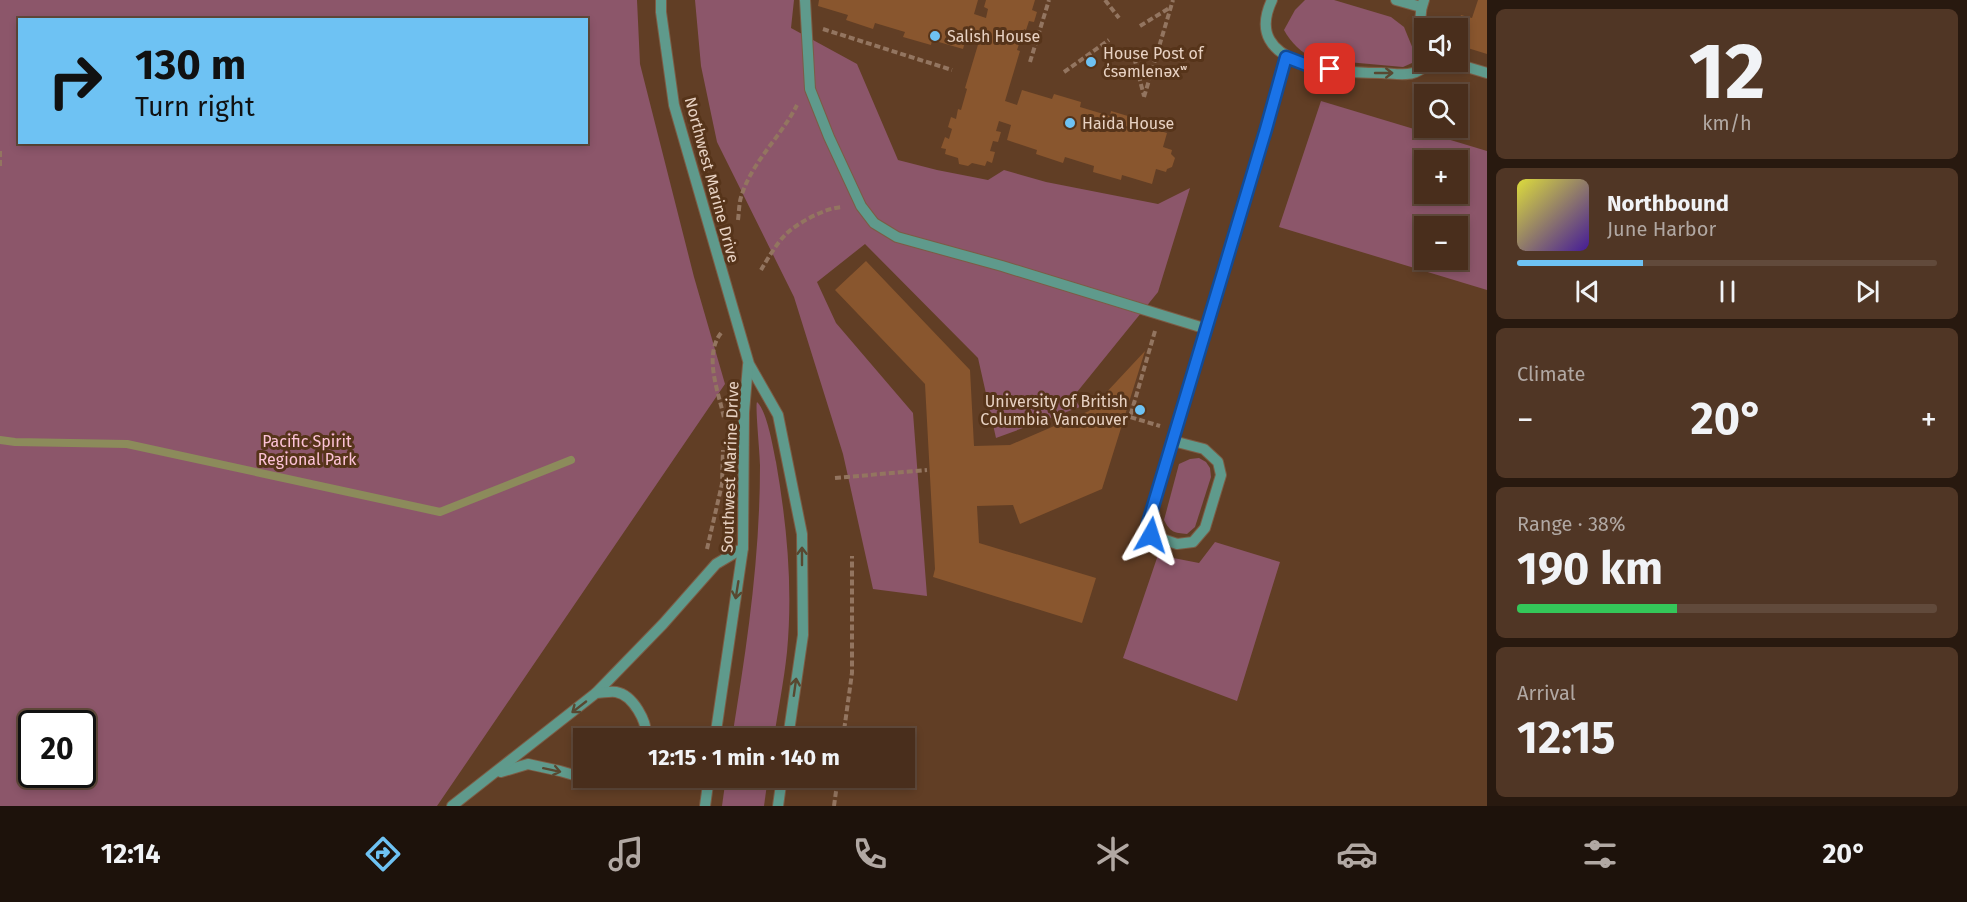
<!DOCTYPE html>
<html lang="en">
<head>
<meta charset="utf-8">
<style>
  body { margin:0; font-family:"Fira Sans",sans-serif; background:#503625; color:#f1f3f6; height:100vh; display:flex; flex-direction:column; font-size:22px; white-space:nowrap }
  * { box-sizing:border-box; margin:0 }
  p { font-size:20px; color:#b1a8a3 }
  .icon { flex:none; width:33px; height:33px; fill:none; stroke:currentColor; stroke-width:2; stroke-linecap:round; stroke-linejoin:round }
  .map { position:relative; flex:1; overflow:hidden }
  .side { display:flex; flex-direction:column; gap:9px; padding:9px; background:#28190f; width:480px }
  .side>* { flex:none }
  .guide { position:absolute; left:18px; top:18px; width:570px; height:126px; border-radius:0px; box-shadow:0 3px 9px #0003,0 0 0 2px #614a3b; background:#6ec2f3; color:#111; overflow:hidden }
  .controls { position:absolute; left:1414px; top:18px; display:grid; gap:12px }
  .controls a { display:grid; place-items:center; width:54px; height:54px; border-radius:0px; background:#492e1c; box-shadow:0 3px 9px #0003,0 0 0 2px #614a3b; font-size:30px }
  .speed { position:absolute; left:18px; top:710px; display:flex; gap:12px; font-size:30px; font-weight:700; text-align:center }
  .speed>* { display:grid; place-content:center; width:78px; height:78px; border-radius:50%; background:#492e1c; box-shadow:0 3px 9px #0003,0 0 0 2px #614a3b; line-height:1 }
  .speed .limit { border:3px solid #111; border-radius:9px; background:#fff; color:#111 }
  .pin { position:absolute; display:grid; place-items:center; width:51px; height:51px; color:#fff; margin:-26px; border-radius:12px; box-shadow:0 3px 9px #0006 }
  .me { position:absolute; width:66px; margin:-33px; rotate:6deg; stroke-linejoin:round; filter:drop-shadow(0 0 4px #0008) }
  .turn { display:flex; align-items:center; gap:21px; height:126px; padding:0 18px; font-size:27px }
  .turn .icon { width:78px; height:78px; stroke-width:2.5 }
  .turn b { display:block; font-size:42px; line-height:51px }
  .big { font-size:45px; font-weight:700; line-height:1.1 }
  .side .card { flex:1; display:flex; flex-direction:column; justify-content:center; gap:9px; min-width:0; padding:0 21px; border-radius:9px; background:#503625 }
  .side .dial { align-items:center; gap:0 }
  .dial b { font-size:78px; line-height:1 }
  .song { display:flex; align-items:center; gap:18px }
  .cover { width:72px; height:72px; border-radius:9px; background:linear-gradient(135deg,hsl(60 70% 55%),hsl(260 70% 35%)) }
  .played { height:6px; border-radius:3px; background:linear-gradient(90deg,#6ec2f3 30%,#614a3b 30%) }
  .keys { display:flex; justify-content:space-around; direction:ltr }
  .heat { display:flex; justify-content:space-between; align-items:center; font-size:33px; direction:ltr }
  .charge { height:9px; border-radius:4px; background:linear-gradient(90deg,#34c759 38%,#614a3b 0) }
  .trip { position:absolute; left:573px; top:728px; width:342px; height:60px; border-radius:0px; background:#492e1c; box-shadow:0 3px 9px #0003,0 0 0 2px #614a3b; font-weight:700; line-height:60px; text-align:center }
  .menu { display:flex; height:96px; justify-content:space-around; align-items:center; background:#1d120b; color:#b1a8a3 }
  .menu .icon { width:42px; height:42px }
  .menu .on { color:#6ec2f3 }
  .menu b { font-size:27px; color:#f1f3f6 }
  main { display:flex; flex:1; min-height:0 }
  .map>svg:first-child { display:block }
  .green { fill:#8c566a; fill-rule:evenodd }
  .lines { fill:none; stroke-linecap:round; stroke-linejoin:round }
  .stream { stroke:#8c8b5b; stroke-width:8 }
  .building { fill:#89562e }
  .minor-casing { stroke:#7c5c45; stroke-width:12 }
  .path { stroke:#937560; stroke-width:4; stroke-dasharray:6 3; stroke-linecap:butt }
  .minor { stroke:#5f9a8c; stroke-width:10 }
  .oneway { stroke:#584831 }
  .route-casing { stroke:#114b97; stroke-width:15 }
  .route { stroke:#1a73e8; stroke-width:10 }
  .poi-dot { fill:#6ec2f3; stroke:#56341a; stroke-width:2 }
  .labels { text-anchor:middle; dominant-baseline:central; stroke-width:6; stroke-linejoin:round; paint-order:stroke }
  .poi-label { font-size:16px; fill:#e8d2c3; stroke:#56341a; text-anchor:start }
  .street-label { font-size:16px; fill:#e8d2c3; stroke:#56341a }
  .park-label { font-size:16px; fill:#fcc2d6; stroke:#56341a }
</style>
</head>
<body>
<main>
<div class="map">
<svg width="1487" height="806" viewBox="0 0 1487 806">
  <rect width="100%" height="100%" fill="#613e25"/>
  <g class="green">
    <path d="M0,0h637l3,64 54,213 31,107 -288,422h-437zM20,20h566v122h-566zM32,723h50v51h-50z"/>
    <polygon points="695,0 794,0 791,28 857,64 898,160 937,170 988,180 1004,170 1046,182 1158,204 1190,188 1158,292 1073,397 1080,407 996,438 978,358 865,244 817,282 836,323 913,413 927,596 873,589 843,454 794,297 717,142 701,66"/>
    <path d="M1305,0h29l57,17 13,10 9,22 -1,14 -9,4 -89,-8c-13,-7 -23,-16 -30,-29l11,-20z"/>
    <path d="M1321,101l166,50v139l-208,-63zM1425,160h33v34h-33zM1458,226v34h-33v-34z"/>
    <path d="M757,402c10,9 16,45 19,60 11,63 17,126 11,190 -3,29 -9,58 -13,86h-42c15,-93 28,-179 28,-273 0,-11 -5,-59 -3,-63z"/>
    <path d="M1199,458l7,4 4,6 1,9 -16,50 -8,7c-13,-1 -17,-2 -23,-14l15,-56 11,-5z"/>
    <polygon points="1215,542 1280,562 1237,701 1123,658 1158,555 1199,563"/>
    <polygon points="726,777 768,777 764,806 722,806"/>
  </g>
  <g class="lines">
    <polyline class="stream" points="0,440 15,442 127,444 440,512 571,460"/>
  </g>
  <g class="building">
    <polygon points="819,0 978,0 974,14 986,18 988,9 984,7 986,0 1035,0 1032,10 1037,12 1034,22 1029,21 1026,30 1024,29 1017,50 1020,51 1005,101 1017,105 1022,90 1052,99 1054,94 1081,102 1080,107 1110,116 1111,111 1138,119 1137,124 1167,133 1163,147 1172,150 1171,154 1175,158 1172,167 1167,169 1166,172 1156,169 1152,184 1122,175 1121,180 1093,172 1094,166 1065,157 1063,163 1036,154 1037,150 1007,140 1011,125 999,121 996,131 1001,132 998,142 993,141 990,151 995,152 992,163 987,161 985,166 972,163 968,166 959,164 958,158 945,154 946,149 941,148 945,137 949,139 952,129 948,127 951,117 956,119 958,109 961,110 967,89 965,88 980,38 967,35 963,49 932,40 931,45 903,37 905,32 875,23 873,29 846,20 848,15 818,6"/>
    <polygon points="1478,0 1487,0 1487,54 1458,45 1457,28 1461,15 1472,18"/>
    <polygon points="866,261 970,370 974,446 1010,445 1089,411 1145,351 1102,489 1020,524 1013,505 977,506 979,543 1096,578 1082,623 933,577 935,569 925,384 835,290"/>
  </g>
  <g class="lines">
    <g class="minor-casing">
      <g id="minor">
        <polyline points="661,0 661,12 674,105 749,364 778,415 802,534 803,635 788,738"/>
        <polyline points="805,0 810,89 829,137 861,206 874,223 897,237 1002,266 1207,329"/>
        <path d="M1272,0c-32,67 67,73 109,73 9,0 23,3 32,0 7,-2 14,-8 20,-11"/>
        <polyline points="1396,0 1421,7"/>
        <path d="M1424,0c-5,13 -5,24 1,36"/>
        <polyline points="1450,62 1487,73"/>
        <path d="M1173,441l31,8 14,13 3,13 -16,53 -12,14 -16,2 -26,-9 -3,-12c46,-155 96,-310 138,-466"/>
        <polyline points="596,693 663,624 716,564 743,548"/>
        <polyline points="715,738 743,548 744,412 748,365"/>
        <polyline points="501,772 528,764 560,771 605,784 621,777"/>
        <path d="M452,806l144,-113c6,0 14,-2 20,-1 17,3 32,30 30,46"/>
        <polyline points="705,806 709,777"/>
        <polyline points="778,806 782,777"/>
      </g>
    </g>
    <g class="path">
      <polyline points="1105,0 1119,18"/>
      <polyline points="1140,26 1171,7"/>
      <polyline points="823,29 952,70"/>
      <polyline points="1132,49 1144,96"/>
      <polyline points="1030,62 1049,0"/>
      <polyline points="1064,72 1109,40"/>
      <polyline points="1144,97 1173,0"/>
      <polyline points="0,151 0,167"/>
      <path d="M738,220c1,-8 1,-16 3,-23 11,-36 40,-60 56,-92"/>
      <path d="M761,270c7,-12 16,-27 25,-36 13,-12 39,-26 56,-27"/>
      <polyline points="1155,331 1130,417 1160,426"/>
      <path d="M721,333c-18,23 -2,60 3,85"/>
      <polyline points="835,478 927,470"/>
      <polyline points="707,549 722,484 723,450"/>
      <polyline points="843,738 852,673 852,556"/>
      <polyline points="834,806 838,777"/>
    </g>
    <use href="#minor" class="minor"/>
  </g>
  <defs><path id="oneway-shaft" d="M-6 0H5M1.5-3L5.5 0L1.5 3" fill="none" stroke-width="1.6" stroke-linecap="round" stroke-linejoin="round" transform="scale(1.5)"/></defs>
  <g class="oneway">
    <use href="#oneway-shaft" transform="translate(1384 73)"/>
    <use href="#oneway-shaft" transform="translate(802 556) rotate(-90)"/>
    <use href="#oneway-shaft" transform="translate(737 590) rotate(99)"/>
    <use href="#oneway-shaft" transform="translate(795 687) rotate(-82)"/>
    <use href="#oneway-shaft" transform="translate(579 707) rotate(142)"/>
    <use href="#oneway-shaft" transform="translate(552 770) rotate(12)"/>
  </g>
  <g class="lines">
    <g class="route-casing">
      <polyline id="route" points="1151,535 1148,523 1266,129 1286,57 1312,67 1330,69"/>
    </g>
    <use href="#route" class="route"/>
  </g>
  <g class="poi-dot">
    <circle cx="935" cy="36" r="6"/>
    <circle cx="1091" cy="62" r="6"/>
    <circle cx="1070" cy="123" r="6"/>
    <circle cx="1140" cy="410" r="6"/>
  </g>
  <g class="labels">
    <g class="poi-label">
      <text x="947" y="36">Salish House</text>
      <text x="1103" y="53">House Post of<tspan x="1103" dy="18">c̓səmlenəxʷ</tspan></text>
      <text x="1082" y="123">Haida House</text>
      <text x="1128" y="401" text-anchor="end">University of British<tspan x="1128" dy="18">Columbia Vancouver</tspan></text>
    </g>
    <g class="street-label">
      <text transform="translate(712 180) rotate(75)">Northwest Marine Drive</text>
      <text transform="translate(730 467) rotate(-88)">Southwest Marine Drive</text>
    </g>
    <g class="park-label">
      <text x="307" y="441">Pacific Spirit<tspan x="307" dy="18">Regional Park</tspan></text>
    </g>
  </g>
</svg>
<div class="controls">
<a><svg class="icon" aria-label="sound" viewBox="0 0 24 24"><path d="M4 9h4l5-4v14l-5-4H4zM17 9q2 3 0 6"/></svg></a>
<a><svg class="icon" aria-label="search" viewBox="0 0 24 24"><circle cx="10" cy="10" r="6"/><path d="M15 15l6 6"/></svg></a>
<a>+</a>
<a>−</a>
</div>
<div class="speed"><div class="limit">20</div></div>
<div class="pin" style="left:1330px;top:69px;background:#d93025"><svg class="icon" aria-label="arrive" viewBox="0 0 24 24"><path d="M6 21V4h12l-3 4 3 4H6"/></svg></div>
<svg class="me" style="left:1151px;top:535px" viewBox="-20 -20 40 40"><path d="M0-17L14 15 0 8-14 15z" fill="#1a73e8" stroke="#fff" stroke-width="4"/></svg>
<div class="trip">12:15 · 1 min · 140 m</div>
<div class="guide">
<div class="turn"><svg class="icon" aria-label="right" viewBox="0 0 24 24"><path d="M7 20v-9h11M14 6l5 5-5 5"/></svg><div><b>130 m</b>Turn right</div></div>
</div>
</div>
<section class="side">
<div class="card dial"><b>12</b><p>km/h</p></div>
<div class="card">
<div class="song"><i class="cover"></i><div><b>Northbound</b><p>June Harbor</p></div></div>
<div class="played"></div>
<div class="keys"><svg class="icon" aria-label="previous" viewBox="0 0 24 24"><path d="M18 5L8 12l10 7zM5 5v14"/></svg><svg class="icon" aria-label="pause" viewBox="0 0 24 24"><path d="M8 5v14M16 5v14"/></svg><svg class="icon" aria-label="next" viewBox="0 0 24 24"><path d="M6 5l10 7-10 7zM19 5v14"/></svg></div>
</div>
<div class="card"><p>Climate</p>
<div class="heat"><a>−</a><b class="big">20°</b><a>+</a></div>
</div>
<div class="card"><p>Range · 38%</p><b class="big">190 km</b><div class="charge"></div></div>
<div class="card"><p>Arrival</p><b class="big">12:15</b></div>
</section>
</main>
<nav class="menu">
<b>12:14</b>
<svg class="icon on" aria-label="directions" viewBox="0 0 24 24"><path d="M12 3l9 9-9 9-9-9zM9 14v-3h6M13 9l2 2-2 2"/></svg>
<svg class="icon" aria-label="music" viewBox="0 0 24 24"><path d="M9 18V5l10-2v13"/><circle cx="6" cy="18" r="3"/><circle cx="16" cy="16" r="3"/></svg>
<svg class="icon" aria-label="phone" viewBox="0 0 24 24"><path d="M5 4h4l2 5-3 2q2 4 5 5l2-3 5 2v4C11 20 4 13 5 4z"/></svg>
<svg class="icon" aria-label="climate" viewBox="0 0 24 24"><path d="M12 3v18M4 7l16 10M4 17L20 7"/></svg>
<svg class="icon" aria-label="car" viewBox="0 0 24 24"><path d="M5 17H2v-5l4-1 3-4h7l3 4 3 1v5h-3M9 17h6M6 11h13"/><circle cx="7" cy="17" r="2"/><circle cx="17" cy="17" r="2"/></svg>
<svg class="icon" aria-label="filters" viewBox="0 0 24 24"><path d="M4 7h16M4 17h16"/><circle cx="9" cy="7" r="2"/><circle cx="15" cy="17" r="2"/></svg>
<b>20°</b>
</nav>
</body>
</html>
